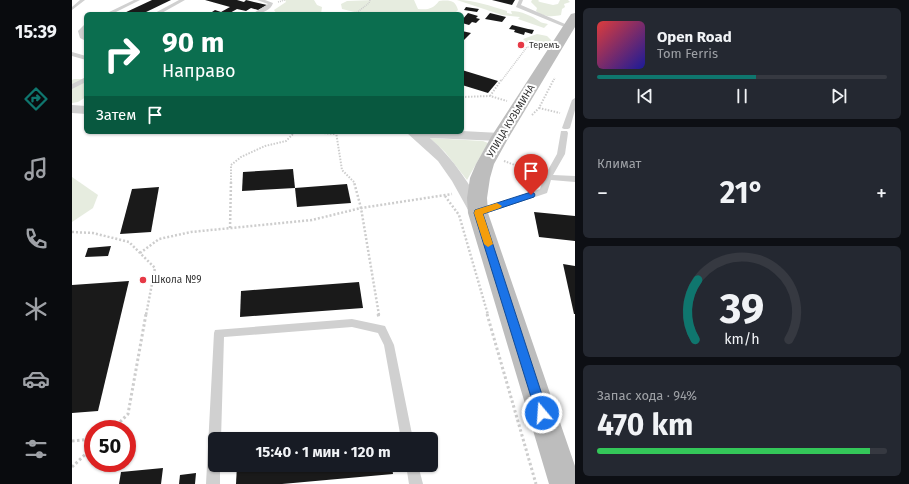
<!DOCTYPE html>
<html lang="ru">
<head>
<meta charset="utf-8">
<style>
  body { margin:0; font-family:"Fira Sans",sans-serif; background:#242831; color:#f1f3f6; height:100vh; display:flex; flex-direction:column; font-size:15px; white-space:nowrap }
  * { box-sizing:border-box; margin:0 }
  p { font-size:13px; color:#9ea1a6 }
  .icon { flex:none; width:22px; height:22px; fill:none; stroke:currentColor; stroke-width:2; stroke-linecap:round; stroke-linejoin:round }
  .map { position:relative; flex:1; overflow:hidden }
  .side { display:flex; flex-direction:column; gap:8px; padding:8px; background:#0d0f14; width:334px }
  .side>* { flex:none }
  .hud { position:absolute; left:12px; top:12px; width:380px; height:122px; border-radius:6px; box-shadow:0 1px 3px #0004; background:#0b6e4f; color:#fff; overflow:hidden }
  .speed { position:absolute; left:12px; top:420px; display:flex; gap:8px; font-size:20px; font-weight:700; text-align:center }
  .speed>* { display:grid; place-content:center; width:52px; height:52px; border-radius:50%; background:#171b24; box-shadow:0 1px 3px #0004; line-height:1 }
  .speed .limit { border:6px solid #d22; background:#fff; color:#111 }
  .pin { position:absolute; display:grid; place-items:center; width:34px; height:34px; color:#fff; margin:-41px -17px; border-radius:50% 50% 50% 0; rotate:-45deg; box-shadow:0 0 4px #0007 }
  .pin .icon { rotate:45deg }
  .me { position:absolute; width:44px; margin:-22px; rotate:342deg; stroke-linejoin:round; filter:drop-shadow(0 0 3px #0008) }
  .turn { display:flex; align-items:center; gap:14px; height:84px; padding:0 12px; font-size:18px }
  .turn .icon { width:52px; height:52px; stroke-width:2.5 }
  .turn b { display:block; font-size:28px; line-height:34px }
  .then { display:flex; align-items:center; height:38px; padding:0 12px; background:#0003; gap:8px; font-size:15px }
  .big { font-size:30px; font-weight:700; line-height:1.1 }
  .side .card { flex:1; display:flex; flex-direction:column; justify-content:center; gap:6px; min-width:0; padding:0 14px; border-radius:6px; background:#242831 }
  .side .dial { align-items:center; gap:0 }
  .dial svg { height:104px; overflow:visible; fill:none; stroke:#363941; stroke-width:7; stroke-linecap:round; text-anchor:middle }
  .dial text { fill:#f1f3f6; stroke:none }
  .song { display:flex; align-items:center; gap:12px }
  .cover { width:48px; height:48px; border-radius:6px; background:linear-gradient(135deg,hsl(0 70% 55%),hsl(240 70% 35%)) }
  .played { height:4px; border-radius:2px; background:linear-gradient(90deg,#0f766e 55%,#363941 55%) }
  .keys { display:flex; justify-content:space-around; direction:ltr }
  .heat { display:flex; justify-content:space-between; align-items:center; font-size:22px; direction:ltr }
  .charge { height:6px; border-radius:3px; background:linear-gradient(90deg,#34c759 94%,#363941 0) }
  .trip { position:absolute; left:136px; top:432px; width:230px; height:40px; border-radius:6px; background:#171b24; box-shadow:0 1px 3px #0004; font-weight:700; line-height:40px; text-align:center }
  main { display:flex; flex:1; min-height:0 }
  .menu { display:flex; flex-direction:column; width:72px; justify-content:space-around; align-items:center; background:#090b0e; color:#9ea1a6 }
  .menu .icon { width:28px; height:28px }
  .menu .on { color:#0f766e }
  .menu b { font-size:18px; color:#f1f3f6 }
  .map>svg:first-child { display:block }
  .green { fill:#e6ecdf }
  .building { fill:#1a1a1a }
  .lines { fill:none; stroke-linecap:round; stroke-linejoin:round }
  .path-far3 { stroke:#cdcdcd; stroke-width:1.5; stroke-dasharray:1 1; stroke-linecap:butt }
  .path-far2 { stroke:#cdcdcd; stroke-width:2; stroke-dasharray:1.5 1.5; stroke-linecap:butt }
  .path-far1 { stroke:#cdcdcd; stroke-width:2.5; stroke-dasharray:2 2; stroke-linecap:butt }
  .path { stroke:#cdcdcd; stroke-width:3; stroke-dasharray:2.5 2.5; stroke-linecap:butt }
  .lane { fill:#d0d0d0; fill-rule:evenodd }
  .street { fill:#d0d0d0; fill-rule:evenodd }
  .secondary { fill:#bdbdbd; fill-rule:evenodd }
  .route { fill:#1a73e8; stroke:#114b97 }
  .slow { fill:#f59e0b }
  .poi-dot { fill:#e63946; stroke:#fff; stroke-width:1.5 }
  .labels { text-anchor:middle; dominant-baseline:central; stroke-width:4; stroke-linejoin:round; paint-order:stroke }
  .far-poi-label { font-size:9px; fill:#333; stroke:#fff; text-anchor:start }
  .street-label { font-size:10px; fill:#333; stroke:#fff }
  .poi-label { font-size:10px; fill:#333; stroke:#fff; text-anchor:start }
</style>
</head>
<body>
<main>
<nav class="menu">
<b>15:39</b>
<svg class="icon on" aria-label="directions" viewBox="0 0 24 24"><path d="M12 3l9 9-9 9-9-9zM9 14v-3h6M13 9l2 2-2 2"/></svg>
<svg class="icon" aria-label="music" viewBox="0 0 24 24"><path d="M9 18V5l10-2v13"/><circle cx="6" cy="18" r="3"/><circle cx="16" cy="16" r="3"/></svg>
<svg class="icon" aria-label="phone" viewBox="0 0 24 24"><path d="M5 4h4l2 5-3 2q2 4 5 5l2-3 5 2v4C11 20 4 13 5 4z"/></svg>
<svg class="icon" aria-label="climate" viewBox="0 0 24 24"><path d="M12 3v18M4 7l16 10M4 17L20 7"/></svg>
<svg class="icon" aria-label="car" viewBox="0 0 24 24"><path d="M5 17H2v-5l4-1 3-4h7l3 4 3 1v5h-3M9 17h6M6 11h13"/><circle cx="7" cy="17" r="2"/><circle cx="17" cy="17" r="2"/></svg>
<svg class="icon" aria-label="filters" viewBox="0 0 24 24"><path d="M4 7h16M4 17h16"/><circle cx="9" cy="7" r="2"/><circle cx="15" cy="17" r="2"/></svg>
</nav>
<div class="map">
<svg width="503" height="484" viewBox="0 0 503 484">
  <rect width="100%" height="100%" fill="#fff"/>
  <g class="green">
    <polygon points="213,0 242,0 245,5 250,7 249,14 205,14 202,10 214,2"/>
    <path d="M302,0h40l4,9c10,1 15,0 21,-8 11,-1 16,-1 19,9l-4,4h-91l-21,-5 -1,-5 6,-3z"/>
    <path d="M385,0c18,0 33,6 50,11v2l5,1 -1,-3c10,0 21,5 28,10 2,2 6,2 9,3l-4,4 -26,-9 2,-2 -18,-2z"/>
    <path d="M460,0h7l-1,1 2,1 13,3 5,-1 2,-4h8l2,2 -6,2 1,3 -3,2 -1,6c-8,2 -18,2 -25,-4l1,-3 -6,-6z"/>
    <path d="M465,34l10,2 4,4v3c-8,5 -20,4 -27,-3l-1,-1z"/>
    <polygon points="2,79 14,79 14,97 6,102 0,103 0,80"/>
    <polygon points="358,138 411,141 416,143 395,180 373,152"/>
    <polygon points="0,177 26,195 21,208 0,222"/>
  </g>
  <g class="building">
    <polygon points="80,0 99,0 70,14 50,14"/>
    <polygon points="133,0 165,0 172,2 174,0 195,5 186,10 179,8 174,11 165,9 156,14 137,14 143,10 149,12 158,7"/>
    <polygon points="420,0 443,0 440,5"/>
    <polygon points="394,7 407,9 405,12 392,10"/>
    <polygon points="396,13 406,16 404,18 408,19 404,23 400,22 397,25 390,23 390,20"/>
    <polygon points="418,13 434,17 430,22 413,19"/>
    <polygon points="440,25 456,29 462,30 460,34 453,32 452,35 442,32 443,30 437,29"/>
    <polygon points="390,31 399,33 390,42"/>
    <polygon points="390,70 426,81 416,93 390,85"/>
    <polygon points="221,169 223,188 170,191 171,172"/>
    <polygon points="275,184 279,203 225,207 223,188"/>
    <polygon points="87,187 79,232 48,234 60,189"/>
    <polygon points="462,212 503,216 503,241 467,237"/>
    <polygon points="39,246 36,256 13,257 16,248"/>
    <polygon points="491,264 503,266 503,314 502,314"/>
    <polygon points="57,281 26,411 0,413 0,285"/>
    <polygon points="287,282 291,308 168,317 169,291"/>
    <polygon points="315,434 315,439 272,439 271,438"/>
    <polygon points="165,465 320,465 321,474 210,484 164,484"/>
    <polygon points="91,468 89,484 47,484 49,472"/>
    <polygon points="124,473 123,484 107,484 108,475"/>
  </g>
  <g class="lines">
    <g class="path-far3">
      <polyline points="206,2 213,0"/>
      <polyline points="283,14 297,3 298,0"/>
      <polyline points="430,80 455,47 469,46"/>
      <polyline points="482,80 483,78"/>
    </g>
    <g class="path-far2">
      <polyline points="418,96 430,79"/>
      <polyline points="390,97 418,96 435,101"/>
      <polyline points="467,108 488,113"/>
      <polyline points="460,115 467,108 482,79"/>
      <polyline points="237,132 264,134"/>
      <polyline points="264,132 270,170 283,183"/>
      <polyline points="432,161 467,174"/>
      <polyline points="159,183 159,165 169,157 193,146 214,141 223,132"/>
    </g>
    <g class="path-far1">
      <polyline points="373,196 387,215 416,315"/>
      <polyline points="158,228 159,182"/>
      <polyline points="0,232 21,233 57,242 83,268 74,315"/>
      <polyline points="68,253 87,239 119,232 240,220 289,208 282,182"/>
      <polyline points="307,315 289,208 380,194"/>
    </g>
    <g class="path">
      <polyline points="306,314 307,318"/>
      <polyline points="415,314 464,484"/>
      <polyline points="41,429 56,414 74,314"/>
      <polyline points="0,441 21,439"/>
      <polyline points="0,467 21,447"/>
    </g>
    <g class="lane">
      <polygon points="8,0 13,0 0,10 0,7"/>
      <polygon points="62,0 68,0 40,14 33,14"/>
      <polygon points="107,0 113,0 88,14 81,14"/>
      <path d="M185,0h8l8,3c-2,8 -13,11 -21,11l16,-10z"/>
      <polygon points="447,0 451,0 449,5 500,27 495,28 444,7"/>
      <polygon points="14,23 14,28 12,31 14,41 8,38 6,31"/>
      <polygon points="0,52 14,56 14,60 0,56"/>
      <polygon points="14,77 14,82 0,89 0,84"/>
      <polygon points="503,98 503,110 498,128 496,129 492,129 490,128 500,100"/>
      <polygon points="489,131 495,131 496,133 493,154 481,175 503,176 503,182 479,180 475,193 409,215 403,215 402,213 403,211 468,189 472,177 485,154"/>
      <polygon points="280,319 313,326 322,345 341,439 329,439 312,345 306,333 280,327 152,337 149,439 143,439 143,465 148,465 148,484 134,484 142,333 143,330"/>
      <polygon points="334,465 346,465 351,484 337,484"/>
    </g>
    <g class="street">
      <polygon points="0,105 14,106 14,114 0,113"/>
      <path d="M390,131l38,2 5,1 2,3 -2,3 -5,1 -70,-3c24,21 40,47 56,75l-2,4 -6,2 -6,-2 -20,-36 -14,-20 -31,-28z"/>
    </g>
    <polygon class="secondary" points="503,13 503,27 437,137 422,164 418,178 415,198 416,213 503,466 503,484 477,484 396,213 395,198 398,178 404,164 419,137 497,17 499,14"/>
  </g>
  <polygon class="route" points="459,192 462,193 463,195 462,197 411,214 476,413 475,417 470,419 466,417 464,413 402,213 403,210"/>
  <polygon class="slow" points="425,203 430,206 428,208 411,214 421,244 416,247 412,244 402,213 403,210"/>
  <g class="poi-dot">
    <circle cx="449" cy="45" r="4"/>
    <circle cx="71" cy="280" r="4"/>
  </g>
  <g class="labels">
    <g class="far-poi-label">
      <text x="457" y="45">Теремъ</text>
    </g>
    <g class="street-label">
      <text transform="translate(439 121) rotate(-59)">УЛИЦА КУЗЬМИНА</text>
    </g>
    <g class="poi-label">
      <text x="79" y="280">Школа №9</text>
    </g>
  </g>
</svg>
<div class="speed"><div class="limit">50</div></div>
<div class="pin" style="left:459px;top:195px;background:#d93025"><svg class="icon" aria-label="arrive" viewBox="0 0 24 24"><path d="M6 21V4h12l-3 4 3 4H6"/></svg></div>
<svg class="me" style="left:470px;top:413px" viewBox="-20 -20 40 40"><circle r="17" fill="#1a73e8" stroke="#fff" stroke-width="3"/><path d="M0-11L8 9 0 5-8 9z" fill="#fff"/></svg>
<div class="trip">15:40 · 1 мин · 120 m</div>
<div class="hud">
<div class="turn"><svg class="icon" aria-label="right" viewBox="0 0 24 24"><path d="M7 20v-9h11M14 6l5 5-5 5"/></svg><div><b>90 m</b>Направо</div></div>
<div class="then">Затем<svg class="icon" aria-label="arrive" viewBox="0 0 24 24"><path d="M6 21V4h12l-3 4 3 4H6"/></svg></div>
</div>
</div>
<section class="side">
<div class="card">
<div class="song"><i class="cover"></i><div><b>Open Road</b><p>Tom Ferris</p></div></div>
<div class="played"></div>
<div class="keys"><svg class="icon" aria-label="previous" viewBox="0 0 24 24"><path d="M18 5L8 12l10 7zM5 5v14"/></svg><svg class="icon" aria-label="pause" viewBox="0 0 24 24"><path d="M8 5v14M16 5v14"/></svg><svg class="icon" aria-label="next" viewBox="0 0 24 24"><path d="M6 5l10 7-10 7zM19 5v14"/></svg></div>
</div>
<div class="card"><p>Климат</p>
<div class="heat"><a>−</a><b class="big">21°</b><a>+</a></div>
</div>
<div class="card dial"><svg viewBox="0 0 100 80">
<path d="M14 69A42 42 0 1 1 86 69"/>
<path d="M14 69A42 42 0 0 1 16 23" stroke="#0f766e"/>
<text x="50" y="56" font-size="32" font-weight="700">39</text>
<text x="50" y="72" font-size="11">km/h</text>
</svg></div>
<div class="card"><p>Запас хода · 94%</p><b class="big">470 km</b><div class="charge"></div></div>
</section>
</main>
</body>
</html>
